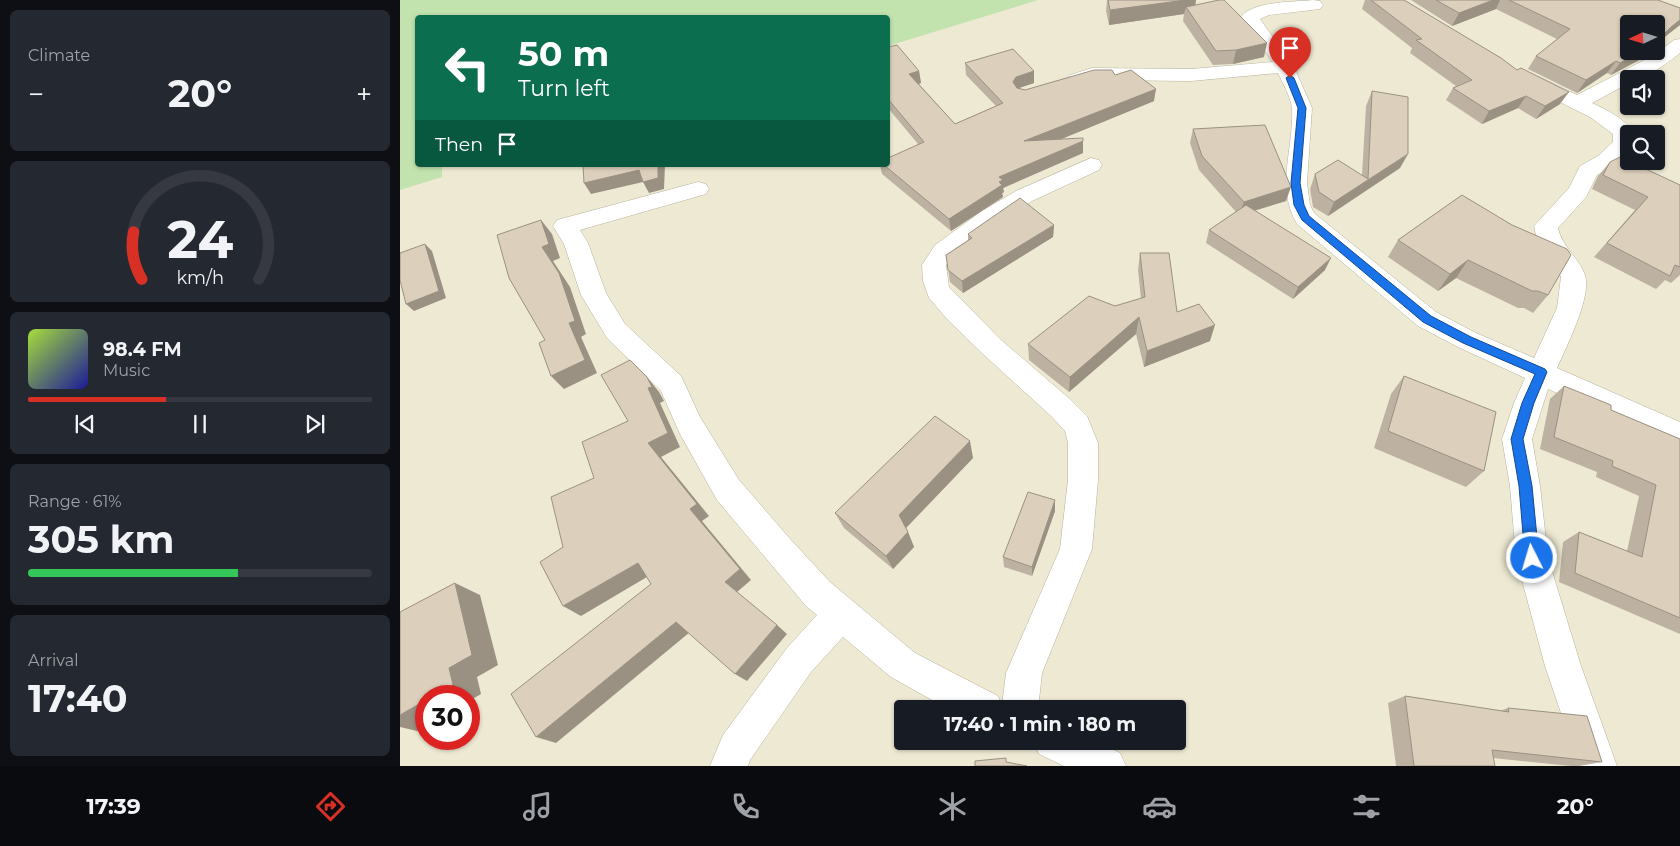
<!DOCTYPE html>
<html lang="en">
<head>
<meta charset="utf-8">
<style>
  body { margin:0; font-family:Montserrat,sans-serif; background:#242831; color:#f1f3f6; height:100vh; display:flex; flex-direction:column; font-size:19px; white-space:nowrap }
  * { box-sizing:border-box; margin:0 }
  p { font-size:16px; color:#9ea1a6 }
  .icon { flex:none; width:28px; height:28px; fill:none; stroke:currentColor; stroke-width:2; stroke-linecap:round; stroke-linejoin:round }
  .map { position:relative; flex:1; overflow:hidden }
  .side { display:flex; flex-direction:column; gap:10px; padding:10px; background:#0d0f14; width:400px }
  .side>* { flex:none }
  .banner { position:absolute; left:15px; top:15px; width:475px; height:152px; border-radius:5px; box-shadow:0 1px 4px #0004; background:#0b6e4f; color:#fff; overflow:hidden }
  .needle { width:32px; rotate:266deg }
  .buttons { position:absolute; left:1220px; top:15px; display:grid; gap:10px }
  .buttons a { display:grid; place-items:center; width:45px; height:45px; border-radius:5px; background:#171b24; box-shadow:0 1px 4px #0004; font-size:25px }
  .speed { position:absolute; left:15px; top:685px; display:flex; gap:10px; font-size:25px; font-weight:700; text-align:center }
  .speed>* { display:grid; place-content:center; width:65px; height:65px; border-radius:50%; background:#171b24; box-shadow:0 1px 4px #0004; line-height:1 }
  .speed .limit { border:8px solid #d22; background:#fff; color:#111 }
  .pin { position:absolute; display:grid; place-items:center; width:42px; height:42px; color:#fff; margin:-51px -21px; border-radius:50% 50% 50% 0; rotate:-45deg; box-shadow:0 0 5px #0007 }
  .pin .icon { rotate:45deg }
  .me { position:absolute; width:55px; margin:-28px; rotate:355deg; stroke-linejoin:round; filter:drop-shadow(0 0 4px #0008) }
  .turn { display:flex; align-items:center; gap:18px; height:105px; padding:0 20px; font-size:22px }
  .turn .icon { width:65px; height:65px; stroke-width:2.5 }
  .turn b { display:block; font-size:35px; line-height:42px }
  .then { display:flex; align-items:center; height:48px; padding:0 20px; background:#0003; gap:10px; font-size:19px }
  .big { font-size:38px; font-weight:700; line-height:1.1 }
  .side .widget { flex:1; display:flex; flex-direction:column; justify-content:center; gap:8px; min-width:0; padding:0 18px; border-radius:8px; background:#242831 }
  .side .dial { align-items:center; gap:0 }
  .dial svg { height:130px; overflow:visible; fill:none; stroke:#363941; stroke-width:7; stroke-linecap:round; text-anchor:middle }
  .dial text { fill:#f1f3f6; stroke:none }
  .song { display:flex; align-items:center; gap:15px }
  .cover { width:60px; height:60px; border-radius:8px; background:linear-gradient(135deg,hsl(80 70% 55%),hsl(240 70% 35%)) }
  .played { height:5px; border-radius:2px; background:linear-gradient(90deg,#d93025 40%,#363941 40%) }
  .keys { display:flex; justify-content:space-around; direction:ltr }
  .heat { display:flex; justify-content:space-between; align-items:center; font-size:28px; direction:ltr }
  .charge { height:8px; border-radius:4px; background:linear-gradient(90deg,#34c759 61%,#363941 0) }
  .trip { position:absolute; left:494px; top:700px; width:292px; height:50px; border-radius:5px; background:#171b24; box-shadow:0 1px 4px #0004; font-weight:700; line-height:50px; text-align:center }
  .menu { display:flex; height:80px; justify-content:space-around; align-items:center; background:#090b0e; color:#9ea1a6 }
  .menu .icon { width:35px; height:35px }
  .menu .current { color:#d93025 }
  .menu b { font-size:22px; color:#f1f3f6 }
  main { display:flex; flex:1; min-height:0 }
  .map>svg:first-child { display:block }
  .green { fill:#c3e3ae }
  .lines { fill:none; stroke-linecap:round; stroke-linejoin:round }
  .street-casing { stroke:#b6b29c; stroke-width:1 }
  .street { fill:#fff; fill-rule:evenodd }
  .wall { fill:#bdb2a1 }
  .shaded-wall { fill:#9a9183 }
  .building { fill:#dccfbb; stroke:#9a9183 }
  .route { fill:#1a73e8; stroke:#114b97 }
</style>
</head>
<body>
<main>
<section class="side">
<div class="widget"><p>Climate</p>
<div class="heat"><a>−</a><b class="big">20°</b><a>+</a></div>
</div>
<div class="widget dial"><svg viewBox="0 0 100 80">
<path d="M14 69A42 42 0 1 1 86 69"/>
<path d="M14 69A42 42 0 0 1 9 40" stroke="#d93025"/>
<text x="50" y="56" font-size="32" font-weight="700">24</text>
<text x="50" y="72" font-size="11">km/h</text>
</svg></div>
<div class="widget">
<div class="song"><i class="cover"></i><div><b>98.4 FM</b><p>Music</p></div></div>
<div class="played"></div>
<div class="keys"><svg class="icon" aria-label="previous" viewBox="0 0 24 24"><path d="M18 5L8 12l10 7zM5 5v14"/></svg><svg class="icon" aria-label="pause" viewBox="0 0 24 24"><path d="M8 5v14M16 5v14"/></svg><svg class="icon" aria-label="next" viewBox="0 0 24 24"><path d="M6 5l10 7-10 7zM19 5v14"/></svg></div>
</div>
<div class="widget"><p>Range · 61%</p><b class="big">305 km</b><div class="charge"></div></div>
<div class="widget"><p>Arrival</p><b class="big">17:40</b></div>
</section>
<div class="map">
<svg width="1280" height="766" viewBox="0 0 1280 766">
  <rect width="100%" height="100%" fill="#eee9d3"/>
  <polygon class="green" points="0,0 638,0 488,46 488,18 18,18 18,165 42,165 42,177 0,190"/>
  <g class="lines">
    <g class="street-casing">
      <g id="street">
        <path d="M913,0l7,1 3,4 -3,4 -51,6 -9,4 34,48 18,41 -5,75 3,22 4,8 122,99 40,21 58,25 23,-50 4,-31 -24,-37 -3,-14 35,-38 11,-22 18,-10 15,-14v-8l-23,-17 -65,-32 -3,-4 3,-4 7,-2 7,2 38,18 77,-40 20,-15 6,-1v14c-14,11 -33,26 -51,26v4l-37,20c13,6 36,17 41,31h-4v16l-15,16 -17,9 -11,22 -28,31c4,19 21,30 27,47 7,22 -19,72 -28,93l123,54v25l-132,-58 -16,50 8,47 8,72 33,108 36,100h-38l-34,-100 -29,-108 -6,-72 -8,-47 12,-36 11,-25 -67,-31 -40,-21 -121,-102c-22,-37 -3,-75 -5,-115 -1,-12 -9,-25 -14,-36l-87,8 -97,-1 -17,5 -7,-2 -3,-4 3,-4 22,-7 99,1 82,-7 -32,-45c11,-16 54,-15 72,-17z"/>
        <polygon points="691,158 699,160 702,165 699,170 632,201 598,223 551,257 546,265 549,287 601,340 671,400 687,416 698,443 698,480 692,549 642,673 638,709 548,709 491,677 443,637 411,672 350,760 348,766 310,766 323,735 387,648 417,615 406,606 317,500 280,434 261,391 207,338 181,295 164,244 153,226 157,220 298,182 306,184 309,189 306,194 180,230 188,243 206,293 225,324 281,376 300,417 339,480 391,540 430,582 515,653 598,696 602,706 606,673 660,549 668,480 668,443 665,431 651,416 583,354 548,320 529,298 523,281 522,265 535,245 582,211 616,191"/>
        <polygon points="633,741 695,741 720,753 726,766 664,766 639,754"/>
      </g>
    </g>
    <use href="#street" class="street"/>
  </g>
  <g class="wall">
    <polygon points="707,0 796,0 795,5 864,57 833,64 813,65 783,21 784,14 709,25 706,11"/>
    <polygon points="965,0 1004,0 1160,104 1136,119 1118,108 1082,124 1046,100 1053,88 1056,86 1010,53 1012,48 962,9"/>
    <polygon points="1011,0 1258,0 1280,8 1280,25 1262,39 1229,51 1250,51 1243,58 1211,75 1207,73 1177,93 1128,69 1136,56 1157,39 1096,9 1052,26"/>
    <polygon points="488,47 519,71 521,83 519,84 555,124 596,106 566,75 565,63 634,83 619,88 625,90 715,75 754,101 661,139 683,141 683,153 603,188 604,192 602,193 603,197 551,231 482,174 480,165 488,165 518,144 488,108"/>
    <polygon points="972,91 1000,168 928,216 913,207 910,189 915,174 962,175 966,106"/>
    <polygon points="793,129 886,201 854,211 925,270 893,299 806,243 809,230 836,212 799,170 790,143"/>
    <polygon points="1210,162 1280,185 1280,275 1271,283 1265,280 1256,289 1194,257 1235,210 1192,189 1198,176"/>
    <polygon points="1062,195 1148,295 1133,313 1124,308 1118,308 1056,278 1038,291 988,257 998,240"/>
    <polygon points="654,225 653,237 563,293 550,282 546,255 568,240 568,234"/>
    <polygon points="740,253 777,312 810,341 744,367 736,334 669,392 629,360 628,344 715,306 741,299 738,270"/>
    <polygon points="1004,376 1084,471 1066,487 974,448 991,394"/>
    <polygon points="1164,386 1211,410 1280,439 1280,634 1159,582 1163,542 1179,532 1227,551 1239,496 1196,477 1197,472 1140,449 1150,399"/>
    <polygon points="573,458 506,528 514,547 493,569 444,528 435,513"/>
    <polygon points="655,500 655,511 632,576 604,567 603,557"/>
    <polygon points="1005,696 1100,711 1108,708 1202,762 1179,766 1171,766 1093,758 1095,766 996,766 988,703"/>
  </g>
  <g class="shaded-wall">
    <polygon points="786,0 796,0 794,12 786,7 784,14 709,25 710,10"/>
    <polygon points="1093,0 1100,0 1096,9 1052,26 1059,13"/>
    <polygon points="1280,20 1280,25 1262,39 1256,45 1256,42 1271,27"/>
    <polygon points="867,43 864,57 833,64 836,50"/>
    <polygon points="1242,51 1250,51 1243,58 1211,75 1220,63"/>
    <polygon points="1216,61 1207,73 1177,93 1186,80"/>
    <polygon points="519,71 521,83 511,86 509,74"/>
    <polygon points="634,71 634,83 616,89 613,82 616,77"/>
    <polygon points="756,89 754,101 625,154 624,141"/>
    <polygon points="1169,92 1160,104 1136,119 1145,106"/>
    <polygon points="1126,96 1118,108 1082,124 1089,111"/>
    <polygon points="683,141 683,153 603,188 604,192 602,193 603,197 551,231 549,219 599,177"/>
    <polygon points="1008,154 1000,168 928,216 934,202"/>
    <polygon points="258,165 265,165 264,189 249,193 243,182 191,194 184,183"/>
    <polygon points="891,187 886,201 839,215 844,202"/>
    <polygon points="141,220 152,234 160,258 153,261 170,287 186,334 181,337 197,373 164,389 151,376 169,323 142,247"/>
    <polygon points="654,225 653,237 563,293 562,281"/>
    <polygon points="25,244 32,251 46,298 14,311 6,304"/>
    <polygon points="931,258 925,270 893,299 898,287"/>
    <polygon points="1068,260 1056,278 1038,291 1050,274"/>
    <polygon points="739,317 736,334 669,392 670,377"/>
    <polygon points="815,325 810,341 744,367 747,351"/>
    <polygon points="247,377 259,392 264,401 260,403 280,447 261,457 309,516 302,521 351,580 337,592 325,582 290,509 248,443 248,388"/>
    <polygon points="570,441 573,458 505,529 499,515"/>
    <polygon points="655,500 655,511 632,576 632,567"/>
    <polygon points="508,532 514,547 493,569 486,556"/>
    <polygon points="238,563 252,574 181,616 163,606"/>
    <polygon points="55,583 80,595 98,665 77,677 81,694 69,701 69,696 33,696 49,668"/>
    <polygon points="276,622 290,632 156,743 136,737"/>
    <polygon points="377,625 387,634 347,681 335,674"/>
    <polygon points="26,700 26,726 17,731 0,727 0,715"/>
  </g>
  <g class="building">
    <polygon points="708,0 786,0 710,10"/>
    <polygon points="819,0 824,0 867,43 836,50 816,51 786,7"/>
    <polygon points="971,0 1004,0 1101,58 1117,70 1121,68 1169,92 1145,106 1126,96 1089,111 1053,88 1072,80 1016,40 1022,39"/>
    <polygon points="1036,0 1093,0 1059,13"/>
    <polygon points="1109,0 1258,0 1280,8 1280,20 1271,27 1256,42 1256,24 1229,24 1229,51 1242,51 1220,63 1216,61 1186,80 1136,56 1170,29"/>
    <polygon points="497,45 519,71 509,74 555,124 603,103 565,63 613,49 634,71 616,77 613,82 617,88 625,90 694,70 712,70 715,75 731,70 756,89 624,141 683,138 683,141 599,177 603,180 599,182 602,185 549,219 484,165 488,165 488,158 524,142 488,99 488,47"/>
    <polygon points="972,91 1008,97 1008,154 934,202 919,192 915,174 938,160 968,179"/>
    <polygon points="865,125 891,187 844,202 802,156 793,129"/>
    <polygon points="1220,157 1280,185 1280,267 1275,265 1270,276 1207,243 1248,197 1203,175 1210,162"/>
    <polygon points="183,165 258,165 258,178 243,182 239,170 184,183"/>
    <polygon points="1062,195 1112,225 1167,249 1171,255 1148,295 1138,291 1132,291 1068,260 1050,274 998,240"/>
    <polygon points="620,198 654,225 562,281 548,270 546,255 572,238 568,234"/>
    <polygon points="846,205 931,258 898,287 809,230"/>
    <polygon points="141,220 149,244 142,247 159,273 175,321 169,323 185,360 151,376 139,343 145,340 109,278 97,235"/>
    <polygon points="25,244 39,291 6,304 0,280 0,253"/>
    <polygon points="740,253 769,253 777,312 799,304 815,325 747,351 739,317 670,377 628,344 689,296 715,306 745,297"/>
    <polygon points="230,360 247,377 252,387 248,388 268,433 248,443 297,504 290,509 340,569 325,582 377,625 335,674 276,622 136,737 111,694 251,584 238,563 163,606 140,562 163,547 151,497 194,478 182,442 228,421 201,375"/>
    <polygon points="1004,376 1096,412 1084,471 988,431"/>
    <polygon points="1164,386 1211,405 1211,410 1280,439 1280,618 1175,573 1179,532 1242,557 1256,485 1212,466 1213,461 1154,437"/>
    <polygon points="535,416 570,441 499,515 508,532 486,556 435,513"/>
    <polygon points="628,492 655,500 632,567 603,557"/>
    <polygon points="55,583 72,655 49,668 53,685 33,696 26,696 26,700 0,715 0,612"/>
    <polygon points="1005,696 1109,712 1108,708 1187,716 1202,762 1092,750 1095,766 1014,766"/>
    <polygon points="606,758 606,762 627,766 575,766 575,761"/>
  </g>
  <polygon class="route" points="890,75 894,78 906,108 900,183 904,205 909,216 1031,316 1071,337 1145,369 1147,372 1134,403 1123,439 1132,486 1139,558 1137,563 1132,564 1127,563 1125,558 1119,486 1111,439 1122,403 1135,374 1063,343 1023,322 902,220 894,205 891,183 898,108 886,78"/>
</svg>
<div class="buttons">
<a><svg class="needle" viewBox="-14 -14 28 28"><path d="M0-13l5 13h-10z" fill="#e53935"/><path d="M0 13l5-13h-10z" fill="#9ea1a6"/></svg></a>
<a><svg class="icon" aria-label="sound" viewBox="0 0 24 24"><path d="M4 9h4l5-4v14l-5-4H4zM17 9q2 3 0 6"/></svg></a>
<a><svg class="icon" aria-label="search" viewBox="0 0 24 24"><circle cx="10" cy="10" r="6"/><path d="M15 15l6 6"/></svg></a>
</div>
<div class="speed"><div class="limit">30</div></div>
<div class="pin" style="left:890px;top:78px;background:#d93025"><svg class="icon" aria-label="arrive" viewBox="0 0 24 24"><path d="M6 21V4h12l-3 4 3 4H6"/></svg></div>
<svg class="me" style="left:1132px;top:558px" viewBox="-20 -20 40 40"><circle r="17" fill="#1a73e8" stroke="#fff" stroke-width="3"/><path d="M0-11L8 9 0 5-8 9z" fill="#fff"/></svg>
<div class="trip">17:40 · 1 min · 180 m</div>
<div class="banner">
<div class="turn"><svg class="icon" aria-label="left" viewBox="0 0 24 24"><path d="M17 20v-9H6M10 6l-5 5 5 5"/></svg><div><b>50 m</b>Turn left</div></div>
<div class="then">Then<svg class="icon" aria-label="arrive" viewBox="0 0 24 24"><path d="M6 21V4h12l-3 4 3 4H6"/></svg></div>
</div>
</div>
</main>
<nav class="menu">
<b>17:39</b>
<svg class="icon current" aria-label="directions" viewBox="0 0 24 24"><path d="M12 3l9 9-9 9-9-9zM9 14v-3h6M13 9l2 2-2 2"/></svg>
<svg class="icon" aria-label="music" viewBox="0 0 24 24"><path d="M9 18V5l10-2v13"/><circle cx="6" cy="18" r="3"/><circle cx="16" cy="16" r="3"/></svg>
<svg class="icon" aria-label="phone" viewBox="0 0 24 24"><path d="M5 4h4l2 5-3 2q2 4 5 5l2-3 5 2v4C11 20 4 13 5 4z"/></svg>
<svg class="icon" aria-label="climate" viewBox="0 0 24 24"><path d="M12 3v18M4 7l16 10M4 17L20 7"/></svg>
<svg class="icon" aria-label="car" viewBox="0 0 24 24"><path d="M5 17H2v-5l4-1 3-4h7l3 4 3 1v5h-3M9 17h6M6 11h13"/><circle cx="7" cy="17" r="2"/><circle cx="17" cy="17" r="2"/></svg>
<svg class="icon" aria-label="filters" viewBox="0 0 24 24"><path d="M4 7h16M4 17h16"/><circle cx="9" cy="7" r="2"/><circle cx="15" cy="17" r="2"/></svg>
<b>20°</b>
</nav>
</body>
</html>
